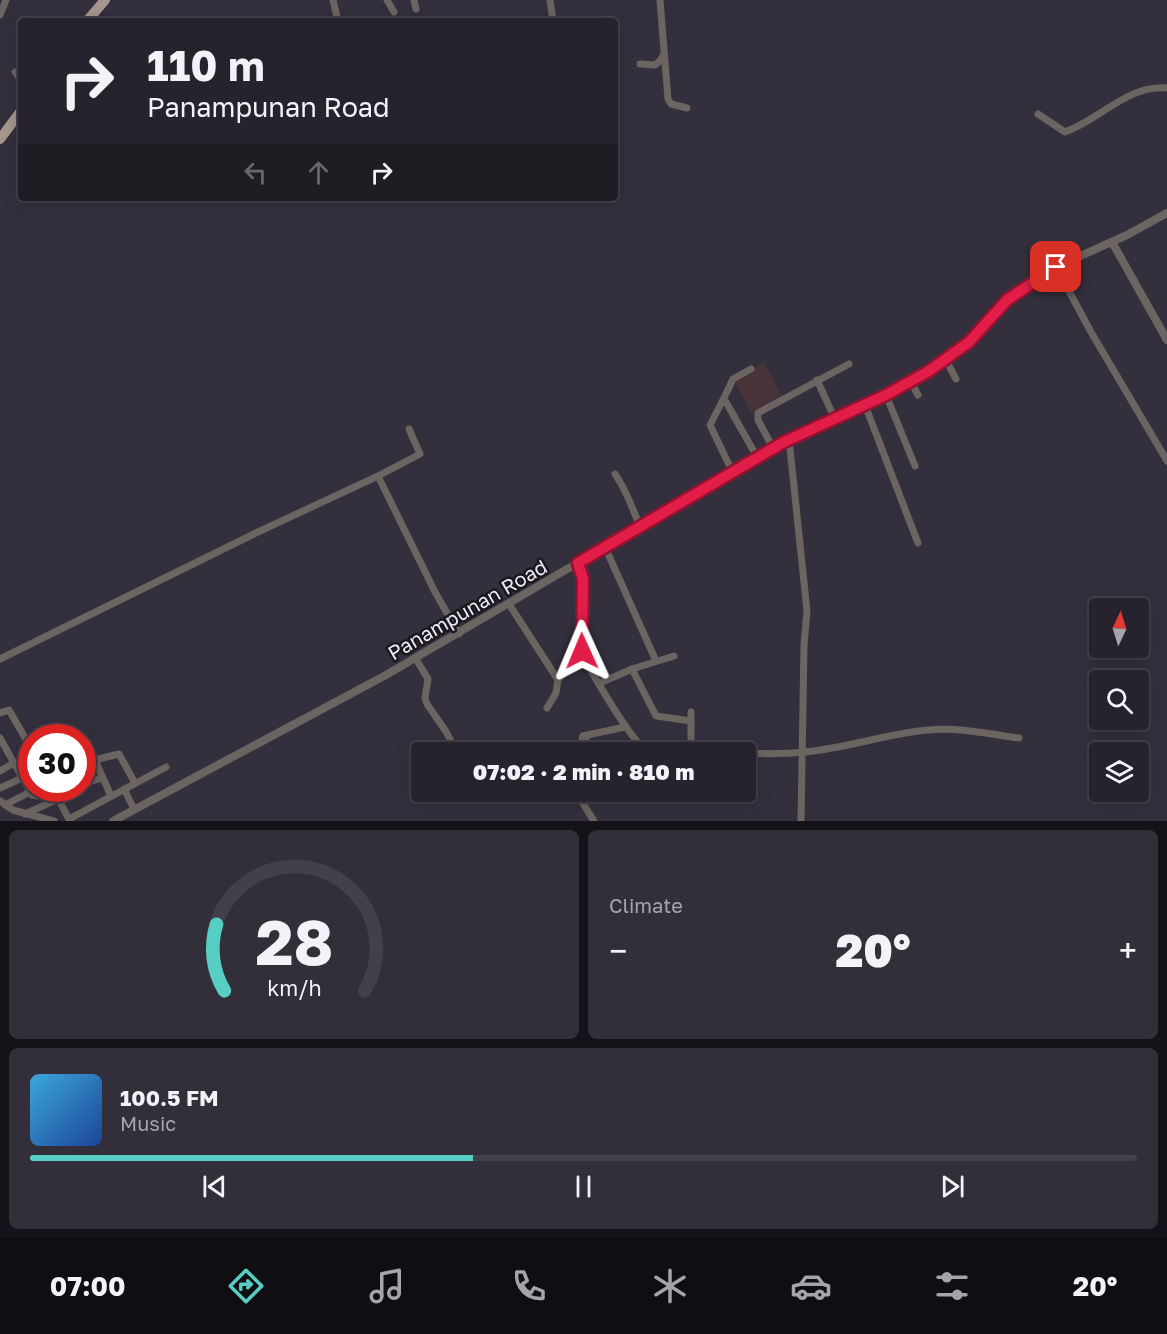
<!DOCTYPE html>
<html lang="en">
<head>
<meta charset="utf-8">
<style>
  body { margin:0; font-family:"Golos Text",sans-serif; background:#332f3a; color:#f1f3f6; height:100vh; display:flex; flex-direction:column; font-size:22px; white-space:nowrap }
  * { box-sizing:border-box; margin:0 }
  p { font-size:20px; color:#a4a4aa }
  .icon { flex:none; width:33px; height:33px; fill:none; stroke:currentColor; stroke-width:2; stroke-linecap:round; stroke-linejoin:round }
  .map { position:relative; height:821px; overflow:hidden }
  .side { display:flex; flex-direction:column; gap:9px; padding:9px; background:#151319; flex:1 }
  .side>* { flex:none }
  .hud { position:absolute; left:18px; top:18px; width:600px; height:183px; border-radius:6px; box-shadow:0 3px 15px #0003,0 0 0 2px #43404a; background:#27232e; color:#f1f3f6; overflow:hidden }
  .needle { width:39px; rotate:4deg }
  .fabs { position:absolute; left:1089px; top:598px; display:grid; gap:12px }
  .fabs a { display:grid; place-items:center; width:60px; height:60px; border-radius:6px; background:#27232e; box-shadow:0 3px 15px #0003,0 0 0 2px #43404a; font-size:30px }
  .speed { position:absolute; left:18px; top:724px; display:flex; gap:12px; font-size:30px; font-weight:700; text-align:center }
  .speed>* { display:grid; place-content:center; width:78px; height:78px; border-radius:50%; background:#27232e; box-shadow:0 3px 15px #0003,0 0 0 2px #43404a; line-height:1 }
  .speed .limit { border:9px solid #d22; background:#fff; color:#111 }
  .pin { position:absolute; display:grid; place-items:center; width:51px; height:51px; color:#fff; margin:-26px; border-radius:12px; box-shadow:0 3px 9px #0006 }
  .me { position:absolute; width:66px; margin:-33px; rotate:359deg; stroke-linejoin:round; filter:drop-shadow(0 0 4px #0008) }
  .turn { display:flex; align-items:center; gap:21px; height:126px; padding:0 30px; font-size:27px }
  .turn .icon { width:78px; height:78px; stroke-width:2.5 }
  .turn b { display:block; font-size:42px; line-height:51px }
  .lanes { display:flex; align-items:center; height:57px; padding:0 30px; background:#0003; justify-content:center; gap:30px; direction:ltr }
  .lanes .off { opacity:.35 }
  .big { font-size:45px; font-weight:800; line-height:1.1 }
  .side .card { flex:1; display:flex; flex-direction:column; justify-content:center; gap:9px; min-width:0; padding:0 21px; border-radius:9px; background:#332f3a }
  .side .dial { align-items:center; gap:0 }
  .dial svg { height:156px; overflow:visible; fill:none; stroke:#43404a; stroke-width:7; stroke-linecap:round; text-anchor:middle }
  .dial text { fill:#f1f3f6; stroke:none }
  .song { display:flex; align-items:center; gap:18px }
  .cover { width:72px; height:72px; border-radius:9px; background:linear-gradient(135deg,hsl(200 70% 55%),hsl(220 70% 35%)) }
  .played { height:6px; border-radius:3px; background:linear-gradient(90deg,#56cec3 40%,#43404a 40%) }
  .keys { display:flex; justify-content:space-around; direction:ltr }
  .heat { display:flex; justify-content:space-between; align-items:center; font-size:33px; direction:ltr }
  .side .tiles { flex:1; display:grid; gap:9px; grid-template-columns:1fr 1fr }
  .card:last-child { grid-column:span 2 }
  .trip { position:absolute; left:411px; top:742px; width:345px; height:60px; border-radius:6px; background:#27232e; box-shadow:0 3px 15px #0003,0 0 0 2px #43404a; font-weight:800; line-height:60px; text-align:center }
  .menu { display:flex; height:96px; justify-content:space-around; align-items:center; background:#100e12; color:#a4a4aa }
  .menu .icon { width:42px; height:42px }
  .menu .current { color:#56cec3 }
  .menu b { font-size:27px; color:#f1f3f6 }
  .map>svg:first-child { display:block }
  .education { fill:#473338 }
  .lines { fill:none; stroke-linecap:round; stroke-linejoin:round }
  .minor { stroke:#6b6460; stroke-width:7 }
  .tertiary { stroke:#6b6460; stroke-width:8 }
  .primary { stroke:#a4968c; stroke-width:10 }
  .route-casing { stroke:#92132f; stroke-width:15 }
  .route { stroke:#e11d48; stroke-width:10 }
  .labels { text-anchor:middle; dominant-baseline:central; stroke-width:5; stroke-linejoin:round; paint-order:stroke }
  .street-label { font-size:20px; fill:#eeebf4; stroke:#1b191f }
</style>
</head>
<body>
<div class="map">
<svg width="1167" height="821" viewBox="0 0 1167 821">
  <rect width="100%" height="100%" fill="#342f3d"/>
  <polygon class="education" points="764,362 782,396 751,413 734,380"/>
  <g class="lines">
    <g class="minor">
      <polyline points="333,0 337,17 335,21"/>
      <polyline points="387,0 394,12"/>
      <polyline points="414,0 416,9"/>
      <polyline points="550,0 553,21"/>
      <polyline points="660,0 668,99 671,104 687,108"/>
      <polyline points="0,15 6,0"/>
      <polyline points="337,20 354,21"/>
      <polyline points="640,64 655,65 660,61 664,54"/>
      <polyline points="15,72 21,80"/>
      <path d="M1038,114l27,18c34,-12 64,-48 102,-44"/>
      <polyline points="1056,267 1091,332 1167,461"/>
      <polyline points="946,360 956,379"/>
      <polyline points="817,380 835,419"/>
      <polyline points="911,382 918,395"/>
      <polyline points="886,395 915,466"/>
      <polyline points="723,400 733,379 751,369"/>
      <polyline points="865,405 918,543"/>
      <polyline points="409,429 420,454 378,476 435,592 459,634"/>
      <polyline points="789,439 807,611 804,645 801,821"/>
      <polyline points="773,448 758,420 758,413 849,364"/>
      <polyline points="732,471 710,425 723,400 726,402 757,457"/>
      <path d="M615,474c12,17 17,34 25,52"/>
      <polyline points="605,547 656,661"/>
      <path d="M578,563c12,17 1,60 2,82 2,15 49,91 62,101 22,6 46,5 69,6 36,1 74,4 109,-2 37,-5 72,-17 108,-20 31,-3 61,4 91,8"/>
      <polyline points="509,604 558,680"/>
      <polyline points="0,659 258,532 378,476"/>
      <polyline points="416,659 428,679 425,698 427,704 447,733 456,753"/>
      <polyline points="632,669 674,656"/>
      <polyline points="600,683 632,669 656,716 691,721"/>
      <polyline points="547,708 556,693 558,680 582,652"/>
      <polyline points="0,713 9,710 32,750"/>
      <polyline points="583,736 595,753"/>
      <polyline points="0,738 32,795 37,796 52,789"/>
      <polyline points="691,751 691,712"/>
      <polyline points="578,753 583,736 625,727"/>
      <polyline points="95,760 111,796"/>
      <polyline points="82,763 119,754 135,783"/>
      <polyline points="0,771 14,763"/>
      <polyline points="82,784 102,778"/>
      <polyline points="0,788 22,778"/>
      <polyline points="53,789 70,821"/>
      <polyline points="124,789 134,809"/>
      <polyline points="55,792 64,789"/>
      <polyline points="576,792 594,821"/>
      <polyline points="672,792 704,795 709,792"/>
      <polyline points="0,801 13,810 54,821"/>
      <polyline points="5,805 30,792"/>
      <polyline points="25,814 58,799"/>
      <polyline points="69,819 166,767"/>
    </g>
    <g class="tertiary">
      <polyline points="1112,242 1167,340"/>
      <polyline points="113,821 386,675 784,442 886,395 924,374 946,360 969,342 1007,300 1034,280 1056,267 1127,235 1167,213"/>
    </g>
    <g class="primary">
      <polyline points="87,21 105,0"/>
      <polyline points="0,139 21,111"/>
    </g>
  </g>
  <g class="lines">
    <g class="route-casing">
      <polyline id="route" points="582,651 583,579 578,563 784,442 886,395 929,371 969,342 1007,300 1056,267"/>
    </g>
    <use href="#route" class="route"/>
  </g>
  <g class="labels">
    <g class="street-label">
      <text transform="translate(467 609) rotate(-30)">Panampunan Road</text>
    </g>
  </g>
</svg>
<div class="fabs">
<a><svg class="needle" viewBox="-14 -14 28 28"><path d="M0-13l5 13h-10z" fill="#e53935"/><path d="M0 13l5-13h-10z" fill="#a4a4aa"/></svg></a>
<a><svg class="icon" aria-label="search" viewBox="0 0 24 24"><circle cx="10" cy="10" r="6"/><path d="M15 15l6 6"/></svg></a>
<a><svg class="icon" aria-label="layers" viewBox="0 0 24 24"><path d="M12 4l9 5-9 5-9-5zM3 14l9 5 9-5"/></svg></a>
</div>
<div class="speed"><div class="limit">30</div></div>
<div class="pin" style="left:1056px;top:267px;background:#d93025"><svg class="icon" aria-label="arrive" viewBox="0 0 24 24"><path d="M6 21V4h12l-3 4 3 4H6"/></svg></div>
<svg class="me" style="left:582px;top:651px" viewBox="-20 -20 40 40"><path d="M0-17L14 15 0 8-14 15z" fill="#e11d48" stroke="#fff" stroke-width="4"/></svg>
<div class="trip">07:02 · 2 min · 810 m</div>
<div class="hud">
<div class="turn"><svg class="icon" aria-label="right" viewBox="0 0 24 24"><path d="M7 20v-9h11M14 6l5 5-5 5"/></svg><div><b>110 m</b>Panampunan Road</div></div>
<div class="lanes"><svg class="icon off" aria-label="left" viewBox="0 0 24 24"><path d="M17 20v-9H6M10 6l-5 5 5 5"/></svg><svg class="icon off" aria-label="ahead" viewBox="0 0 24 24"><path d="M12 20V5M6 11l6-6 6 6"/></svg><svg class="icon" aria-label="right" viewBox="0 0 24 24"><path d="M7 20v-9h11M14 6l5 5-5 5"/></svg></div>
</div>
</div>
<section class="side">
<div class="tiles">
<div class="card dial"><svg viewBox="0 0 100 80">
<path d="M14 69A42 42 0 1 1 86 69"/>
<path d="M14 69A42 42 0 0 1 10 35" stroke="#56cec3"/>
<text x="50" y="56" font-size="32" font-weight="700">28</text>
<text x="50" y="72" font-size="11">km/h</text>
</svg></div>
<div class="card"><p>Climate</p>
<div class="heat"><a>−</a><b class="big">20°</b><a>+</a></div>
</div>
<div class="card">
<div class="song"><i class="cover"></i><div><b>100.5 FM</b><p>Music</p></div></div>
<div class="played"></div>
<div class="keys"><svg class="icon" aria-label="previous" viewBox="0 0 24 24"><path d="M18 5L8 12l10 7zM5 5v14"/></svg><svg class="icon" aria-label="pause" viewBox="0 0 24 24"><path d="M8 5v14M16 5v14"/></svg><svg class="icon" aria-label="next" viewBox="0 0 24 24"><path d="M6 5l10 7-10 7zM19 5v14"/></svg></div>
</div>
</div>
</section>
<nav class="menu">
<b>07:00</b>
<svg class="icon current" aria-label="directions" viewBox="0 0 24 24"><path d="M12 3l9 9-9 9-9-9zM9 14v-3h6M13 9l2 2-2 2"/></svg>
<svg class="icon" aria-label="music" viewBox="0 0 24 24"><path d="M9 18V5l10-2v13"/><circle cx="6" cy="18" r="3"/><circle cx="16" cy="16" r="3"/></svg>
<svg class="icon" aria-label="phone" viewBox="0 0 24 24"><path d="M5 4h4l2 5-3 2q2 4 5 5l2-3 5 2v4C11 20 4 13 5 4z"/></svg>
<svg class="icon" aria-label="climate" viewBox="0 0 24 24"><path d="M12 3v18M4 7l16 10M4 17L20 7"/></svg>
<svg class="icon" aria-label="car" viewBox="0 0 24 24"><path d="M5 17H2v-5l4-1 3-4h7l3 4 3 1v5h-3M9 17h6M6 11h13"/><circle cx="7" cy="17" r="2"/><circle cx="17" cy="17" r="2"/></svg>
<svg class="icon" aria-label="filters" viewBox="0 0 24 24"><path d="M4 7h16M4 17h16"/><circle cx="9" cy="7" r="2"/><circle cx="15" cy="17" r="2"/></svg>
<b>20°</b>
</nav>
</body>
</html>
